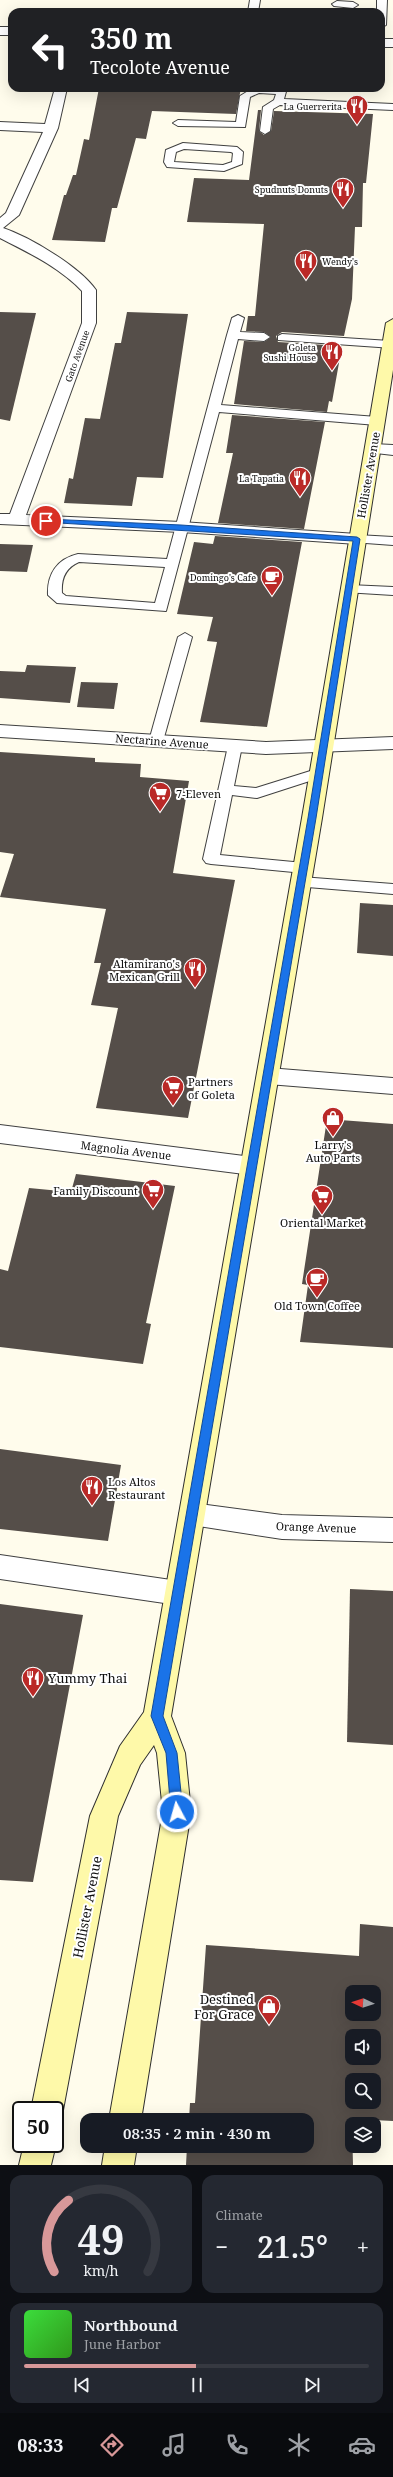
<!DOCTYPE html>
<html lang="en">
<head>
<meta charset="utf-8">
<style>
  body { margin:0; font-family:"Noto Serif",serif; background:#242831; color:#f1f3f6; height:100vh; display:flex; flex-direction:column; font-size:15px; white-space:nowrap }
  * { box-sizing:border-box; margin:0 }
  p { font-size:13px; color:#9ea1a6 }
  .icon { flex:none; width:22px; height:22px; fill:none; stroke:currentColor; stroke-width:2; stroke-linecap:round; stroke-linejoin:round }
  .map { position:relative; height:2165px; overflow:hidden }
  .drawer { display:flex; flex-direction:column; gap:10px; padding:10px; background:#0d0f14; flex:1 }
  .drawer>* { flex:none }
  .hud { position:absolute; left:8px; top:8px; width:377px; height:84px; border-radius:12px; box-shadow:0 4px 16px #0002; background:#202124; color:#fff; overflow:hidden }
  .needle { width:26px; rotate:274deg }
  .buttons { position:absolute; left:345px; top:1985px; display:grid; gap:8px }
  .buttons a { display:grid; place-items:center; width:36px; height:36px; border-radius:8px; background:#171b24; box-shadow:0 4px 16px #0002; font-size:20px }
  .speed { position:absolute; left:12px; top:2101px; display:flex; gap:8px; font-size:20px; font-weight:700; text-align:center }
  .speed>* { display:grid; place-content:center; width:52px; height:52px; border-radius:50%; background:#171b24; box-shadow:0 4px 16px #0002; line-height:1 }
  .speed .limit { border:2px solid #111; border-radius:6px; background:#fff; color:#111 }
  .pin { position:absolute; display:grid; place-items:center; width:34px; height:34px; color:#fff; margin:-17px; border:2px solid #fff; border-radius:50%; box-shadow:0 1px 4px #0007 }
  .me { position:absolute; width:44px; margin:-22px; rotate:354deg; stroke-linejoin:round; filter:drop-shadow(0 0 3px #0008) }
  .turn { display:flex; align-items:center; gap:14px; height:84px; padding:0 16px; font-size:18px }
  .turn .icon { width:52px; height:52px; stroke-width:2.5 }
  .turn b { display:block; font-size:28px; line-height:34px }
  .big { font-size:30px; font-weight:600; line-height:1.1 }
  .drawer .card { flex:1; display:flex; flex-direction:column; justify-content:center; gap:6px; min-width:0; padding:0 14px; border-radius:12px; background:#242831 }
  .drawer .dial { align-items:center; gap:0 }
  .dial svg { height:104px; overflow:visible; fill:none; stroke:#363941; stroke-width:7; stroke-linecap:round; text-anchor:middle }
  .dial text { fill:#f1f3f6; stroke:none }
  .song { display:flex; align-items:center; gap:12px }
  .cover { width:48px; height:48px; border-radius:6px; background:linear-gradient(135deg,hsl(120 70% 55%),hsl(110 70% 35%)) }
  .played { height:4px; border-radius:2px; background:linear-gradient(90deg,#d89899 50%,#363941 50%) }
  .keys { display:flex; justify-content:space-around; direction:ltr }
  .heat { display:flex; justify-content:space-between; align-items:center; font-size:22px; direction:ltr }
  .drawer .tiles { flex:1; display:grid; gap:10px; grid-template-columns:1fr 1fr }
  .card:last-child { grid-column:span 2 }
  .trip { position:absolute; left:80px; top:2113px; width:234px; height:40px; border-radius:12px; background:#171b24; box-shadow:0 4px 16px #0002; font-weight:600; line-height:40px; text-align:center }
  .menu { display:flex; height:64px; justify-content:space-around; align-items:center; background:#090b0e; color:#9ea1a6 }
  .menu .icon { width:28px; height:28px }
  .menu .on { color:#d89899 }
  .menu b { font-size:18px; color:#f1f3f6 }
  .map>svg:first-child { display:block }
  .building { fill:#554e49; fill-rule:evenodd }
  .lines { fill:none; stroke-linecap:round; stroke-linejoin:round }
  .lane-casing { stroke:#404040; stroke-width:2 }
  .street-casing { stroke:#404040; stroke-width:2 }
  .secondary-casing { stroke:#2f2f2f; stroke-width:2 }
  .lane { fill:#fff; fill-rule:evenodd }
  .street { fill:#fff; fill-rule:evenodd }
  .secondary { fill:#fef9a9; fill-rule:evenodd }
  .route { fill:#1a73e8; stroke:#114b97 }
  .labels { text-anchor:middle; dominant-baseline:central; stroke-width:4; stroke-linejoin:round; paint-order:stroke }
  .far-poi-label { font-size:9px; fill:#0d0d0d; stroke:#fff; text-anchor:end }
  .far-street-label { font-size:9px; fill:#0d0d0d; stroke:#fff }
  .street-label { font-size:11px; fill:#0d0d0d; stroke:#fff }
  .poi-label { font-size:11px; fill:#0d0d0d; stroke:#fff; text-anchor:start }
  .near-poi-label { font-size:13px; fill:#0d0d0d; stroke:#fff; text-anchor:start }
  .near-street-label { font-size:13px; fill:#0d0d0d; stroke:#fff }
</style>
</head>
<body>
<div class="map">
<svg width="393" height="2165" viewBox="0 0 393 2165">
  <rect width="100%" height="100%" fill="#fffcec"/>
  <g class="building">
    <polygon points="99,88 241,88 236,114 152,111 146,139 136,138 117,208 112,208 105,242 52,240 64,195 66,195 73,175 76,175 84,139 89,140"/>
    <polygon points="258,110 261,110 259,131 264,135 271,131 274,111 373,114 366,183 363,183 362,227 355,227 352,299 344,336 282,332 276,336 278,342 342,346 332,402 329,401 327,412 234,404 244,341 264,342 271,337 264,332 246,331 248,316 255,316 264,224 187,222 194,178 249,180"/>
    <polygon points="0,312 36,313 10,421 0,419"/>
    <polygon points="127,312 188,314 163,478 137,477 132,506 64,503 69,478 73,479 85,418 100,419 115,343 121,343"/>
    <polygon points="232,415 325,422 304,529 218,523 233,453 226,453"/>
    <polygon points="215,536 302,542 267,727 200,722 217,642 207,641 213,617 177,614 194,542 213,544"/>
    <polygon points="0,544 33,545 27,572 0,571"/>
    <polygon points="27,665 76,667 70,703 0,698 0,671 25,672"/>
    <polygon points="81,682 118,683 114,709 77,707"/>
    <polygon points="0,752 95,758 95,762 141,764 140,777 189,781 173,873 235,880 188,1118 96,1108 118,1008 91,1005 101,963 94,963 106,909 0,897 14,854 0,852"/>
    <polygon points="360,903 393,905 393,956 357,953"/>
    <polygon points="327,1119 393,1124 393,1348 300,1342 308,1285 302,1284"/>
    <polygon points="76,1174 175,1186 146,1323 151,1324 143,1364 0,1347 0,1269 8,1271 29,1188 71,1192"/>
    <polygon points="0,1449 121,1465 108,1541 0,1529"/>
    <polygon points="350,1589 393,1591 393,1745 347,1742"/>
    <polygon points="0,1604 83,1615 33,1882 0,1880"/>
    <path d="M360,1924l33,3v194l-39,-2v5h-2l1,41h-167l1,-19h120v-26h-118l1,-17h5l11,-158 153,11zM352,1992h22v22h-22zM352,2036h22v22h-22zM352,2080h22v22h-22z"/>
  </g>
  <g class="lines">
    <g class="lane-casing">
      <g id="lane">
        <polygon points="250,0 260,0 258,12 248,12"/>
        <polygon points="377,0 387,0 386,25 381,28 381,12 377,12"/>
        <polygon points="337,1 353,2 358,5 353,8 334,6 332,4"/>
        <polygon points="253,88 287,88 284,99 393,104 393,110 280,105 273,109 270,131 265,134 260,131 263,107 274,100 276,94 259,93 250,97 245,127 178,126 173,123 178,120 236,122 240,96"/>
        <path d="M183,143l54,4 6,5 -1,12 -18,7 -57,-4 -3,-5 2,-12zM184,149l47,3 2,1 -1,9 -9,3 -49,-3 2,-10z"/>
        <path d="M238,315l6,3 -4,14 24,1 6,4 -6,4 -26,-2 -17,66 156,12 6,4 -6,4 -158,-13 -53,199 -109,-8 -9,-8c-1,-21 9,-36 30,-41l89,5 60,-224 5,-17zM79,562l86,5 -10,36 -89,-7 -4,-3c-1,-14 3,-25 17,-31z"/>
        <polygon points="282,334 390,341 393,342 393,348 278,340 278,336"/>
        <polygon points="357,535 393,537 393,545 352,542 350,539"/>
        <polygon points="349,585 393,587 393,595 344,592 342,589"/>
        <polygon points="185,633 192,637 163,741 156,746 151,744 149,741 178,637"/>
        <polygon points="235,741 242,746 234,786 256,788 320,768 327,773 325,776 257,798 232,795 220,855 304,863 309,864 312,868 309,872 304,873 211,864 206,863 203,859 228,746"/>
        <polygon points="301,877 393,884 393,894 295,886 293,882 295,878"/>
      </g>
    </g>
    <g class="street-casing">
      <g id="street">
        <rect x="0" y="27" width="12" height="8"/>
        <rect x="381" y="39" width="12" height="8"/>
        <path d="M55,88h12l-9,40 -39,87 -16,13c27,9 77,39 93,62v33l-70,192 155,7 176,12 6,1 2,4 -2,4 -6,1 -176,-12 -181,-8v-10h10l72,-191v-32c-23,-24 -53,-38 -82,-53v-20l6,-5 37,-81 -43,-2v-8l45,2z"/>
        <polygon points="373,444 393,445 393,455 367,452 365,449 367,446"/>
        <polygon points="0,725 266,742 393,737 393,749 266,754 0,737"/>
        <polygon points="268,1068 393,1078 393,1094 268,1084 260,1082 257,1076 260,1070"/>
        <polygon points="0,1125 252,1157 260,1160 263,1166 260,1172 252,1175 0,1143"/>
        <polygon points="192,1503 282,1515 393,1518 393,1542 282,1539 192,1525 183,1522 179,1514 183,1506"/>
        <polygon points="0,1555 178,1581 187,1584 191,1593 187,1602 178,1605 0,1579"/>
      </g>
    </g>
    <g class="secondary-casing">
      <g id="secondary">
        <polygon points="393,319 393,370 322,818 171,1716 185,1753 191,1812 141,2120 109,2120 163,1812 157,1753 154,1745 140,1765 118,1816 63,2110 58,2121 55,2122 55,2110 31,2110 90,1816 120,1746 144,1712 302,818 386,323"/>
        <polygon points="55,2142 56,2144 51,2165 19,2165 24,2144 55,2144"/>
        <polygon points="105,2146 137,2146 134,2165 102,2165"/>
      </g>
    </g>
    <use href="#lane" class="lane"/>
    <use href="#street" class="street"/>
    <use href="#secondary" class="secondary"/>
  </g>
  <polygon class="route" points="46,519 181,525 357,537 360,539 316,818 163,1716 177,1753 183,1812 177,1817 171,1812 166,1753 151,1716 308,818 353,541 43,522"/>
  <defs>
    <g id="restaurant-pin" transform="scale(1.15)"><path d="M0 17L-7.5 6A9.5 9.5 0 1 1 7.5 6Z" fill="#ba2927" stroke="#fff"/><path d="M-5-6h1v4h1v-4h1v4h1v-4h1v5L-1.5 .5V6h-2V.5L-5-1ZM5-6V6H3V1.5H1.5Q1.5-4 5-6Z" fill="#fff"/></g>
    <g id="cafe-pin" transform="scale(1.15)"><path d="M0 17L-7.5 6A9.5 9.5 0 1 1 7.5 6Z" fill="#ba2927" stroke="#fff"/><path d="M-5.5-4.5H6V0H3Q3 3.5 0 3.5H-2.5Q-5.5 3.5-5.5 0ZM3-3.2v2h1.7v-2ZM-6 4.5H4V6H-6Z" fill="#fff"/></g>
    <g id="supermarket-pin" transform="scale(1.15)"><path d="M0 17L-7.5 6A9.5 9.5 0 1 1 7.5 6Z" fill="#ba2927" stroke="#fff"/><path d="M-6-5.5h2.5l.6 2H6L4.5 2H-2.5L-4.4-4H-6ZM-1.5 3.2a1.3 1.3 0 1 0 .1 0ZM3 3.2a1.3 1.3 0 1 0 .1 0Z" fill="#fff"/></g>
    <g id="shop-pin" transform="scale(1.15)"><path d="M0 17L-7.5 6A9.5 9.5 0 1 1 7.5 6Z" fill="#ba2927" stroke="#fff"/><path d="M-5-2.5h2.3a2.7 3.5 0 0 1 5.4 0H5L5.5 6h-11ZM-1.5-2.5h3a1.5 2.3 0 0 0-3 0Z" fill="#fff"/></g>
  </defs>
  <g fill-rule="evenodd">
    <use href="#restaurant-pin" x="357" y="106"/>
    <use href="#restaurant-pin" x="343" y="189"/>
    <use href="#restaurant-pin" x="306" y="261"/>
    <use href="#restaurant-pin" x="332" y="352"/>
    <use href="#restaurant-pin" x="300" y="478"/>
    <use href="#cafe-pin" x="272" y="577"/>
    <use href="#supermarket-pin" x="160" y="793"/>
    <use href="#restaurant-pin" x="195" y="969"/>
    <use href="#supermarket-pin" x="173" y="1087"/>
    <use href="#shop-pin" x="333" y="1118"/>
    <use href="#supermarket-pin" x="153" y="1190"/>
    <use href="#supermarket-pin" x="322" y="1196"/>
    <use href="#cafe-pin" x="317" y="1279"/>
    <use href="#restaurant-pin" x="92" y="1487"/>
    <use href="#restaurant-pin" x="33" y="1678"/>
    <use href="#shop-pin" x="269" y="2006"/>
  </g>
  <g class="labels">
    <g class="far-poi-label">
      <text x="342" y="106">La Guerrerita</text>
      <text x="328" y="189">Spudnuts Donuts</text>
      <text x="322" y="261" text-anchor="start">Wendy's</text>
      <text x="316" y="347">Goleta<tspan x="316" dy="10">Sushi House</tspan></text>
      <text x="284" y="478">La Tapatia</text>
      <text x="256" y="577">Domingo's Cafe</text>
    </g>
    <g class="far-street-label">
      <text transform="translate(77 356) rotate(-70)">Gato Avenue</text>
    </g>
    <g class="street-label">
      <text transform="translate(368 475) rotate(-80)">Hollister Avenue</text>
      <text transform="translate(162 741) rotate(4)">Nectarine Avenue</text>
      <text transform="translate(126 1150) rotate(7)">Magnolia Avenue</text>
      <text transform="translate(316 1527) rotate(2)">Orange Avenue</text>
    </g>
    <g class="poi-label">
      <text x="176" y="793">7-Eleven</text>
      <text x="180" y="963" text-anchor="end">Altamirano's<tspan x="180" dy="13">Mexican Grill</tspan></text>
      <text x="188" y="1081">Partners<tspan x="188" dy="13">of Goleta</tspan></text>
      <text x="333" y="1144" text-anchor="middle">Larry's<tspan x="333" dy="13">Auto Parts</tspan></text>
      <text x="138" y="1190" text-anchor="end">Family Discount</text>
      <text x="322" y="1222" text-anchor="middle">Oriental Market</text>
      <text x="317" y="1305" text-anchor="middle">Old Town Coffee</text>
      <text x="108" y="1481">Los Altos<tspan x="108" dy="13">Restaurant</tspan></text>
    </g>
    <g class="near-poi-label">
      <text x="48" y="1678">Yummy Thai</text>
      <text x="254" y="1999" text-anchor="end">Destined<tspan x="254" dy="15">For Grace</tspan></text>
    </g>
    <g class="near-street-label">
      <text transform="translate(87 1907) rotate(-79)">Hollister Avenue</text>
    </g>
  </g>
</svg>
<div class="buttons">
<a><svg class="needle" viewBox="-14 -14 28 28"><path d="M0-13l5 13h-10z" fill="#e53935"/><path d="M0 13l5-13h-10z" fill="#9ea1a6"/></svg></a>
<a><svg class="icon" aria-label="sound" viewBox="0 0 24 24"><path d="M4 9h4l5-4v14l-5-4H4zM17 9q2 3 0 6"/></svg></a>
<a><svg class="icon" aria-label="search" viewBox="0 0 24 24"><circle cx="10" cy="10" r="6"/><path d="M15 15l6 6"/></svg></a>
<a><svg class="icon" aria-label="layers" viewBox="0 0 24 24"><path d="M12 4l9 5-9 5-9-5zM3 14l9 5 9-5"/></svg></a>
</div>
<div class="speed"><div class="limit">50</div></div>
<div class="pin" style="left:46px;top:521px;background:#d93025"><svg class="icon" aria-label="arrive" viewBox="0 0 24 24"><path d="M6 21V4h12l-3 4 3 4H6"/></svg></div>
<svg class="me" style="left:177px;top:1812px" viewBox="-20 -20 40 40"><circle r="17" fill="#1a73e8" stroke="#fff" stroke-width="3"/><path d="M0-11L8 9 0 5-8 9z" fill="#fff"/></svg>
<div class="trip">08:35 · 2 min · 430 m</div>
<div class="hud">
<div class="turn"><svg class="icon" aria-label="left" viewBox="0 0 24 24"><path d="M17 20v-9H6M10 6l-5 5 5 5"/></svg><div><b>350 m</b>Tecolote Avenue</div></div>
</div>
</div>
<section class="drawer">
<div class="tiles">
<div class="card dial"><svg viewBox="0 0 100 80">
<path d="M14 69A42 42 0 1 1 86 69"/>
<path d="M14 69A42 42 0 0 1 25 14" stroke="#d89899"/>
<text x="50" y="56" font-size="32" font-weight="700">49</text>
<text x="50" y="72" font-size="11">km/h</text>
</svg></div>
<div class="card"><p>Climate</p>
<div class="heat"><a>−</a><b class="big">21.5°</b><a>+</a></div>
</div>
<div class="card">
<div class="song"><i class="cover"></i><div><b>Northbound</b><p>June Harbor</p></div></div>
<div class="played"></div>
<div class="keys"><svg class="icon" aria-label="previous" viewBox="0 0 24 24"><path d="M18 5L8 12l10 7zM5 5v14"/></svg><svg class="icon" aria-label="pause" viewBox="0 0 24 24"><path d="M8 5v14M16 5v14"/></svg><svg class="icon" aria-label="next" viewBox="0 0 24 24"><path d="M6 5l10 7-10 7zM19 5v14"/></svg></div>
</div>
</div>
</section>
<nav class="menu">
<b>08:33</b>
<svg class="icon on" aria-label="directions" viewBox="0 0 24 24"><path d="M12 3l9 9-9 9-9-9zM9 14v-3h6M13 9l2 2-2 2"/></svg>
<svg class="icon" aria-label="music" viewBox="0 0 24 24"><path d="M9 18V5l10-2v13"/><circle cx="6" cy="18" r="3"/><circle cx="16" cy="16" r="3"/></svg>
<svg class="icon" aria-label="phone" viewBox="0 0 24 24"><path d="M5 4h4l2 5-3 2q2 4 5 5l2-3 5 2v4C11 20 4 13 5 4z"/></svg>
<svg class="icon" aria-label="climate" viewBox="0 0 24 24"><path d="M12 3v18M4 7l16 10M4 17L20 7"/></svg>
<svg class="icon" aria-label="car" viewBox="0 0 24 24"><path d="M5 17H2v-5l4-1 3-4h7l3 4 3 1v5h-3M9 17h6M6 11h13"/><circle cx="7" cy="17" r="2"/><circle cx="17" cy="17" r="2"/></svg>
</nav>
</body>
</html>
